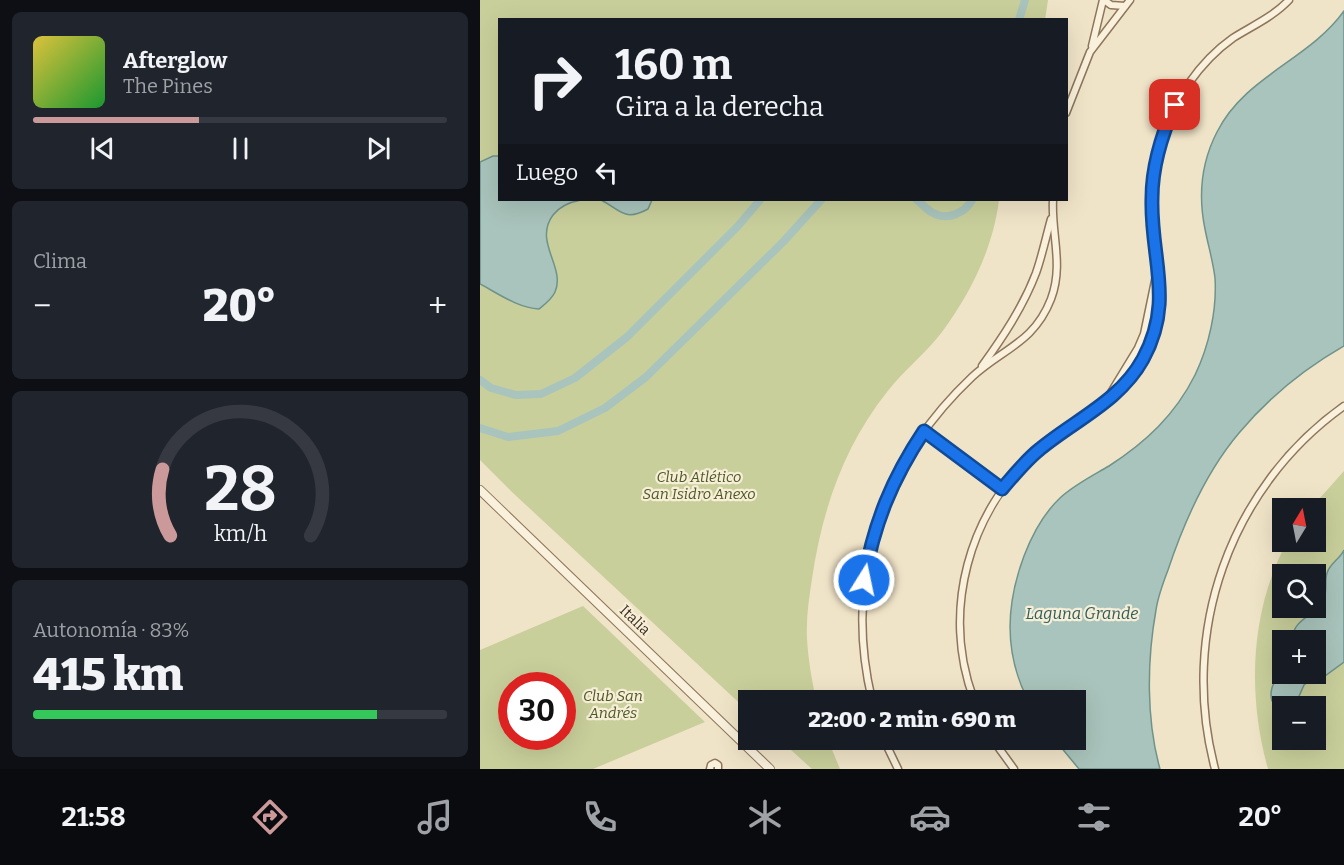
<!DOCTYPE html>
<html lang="es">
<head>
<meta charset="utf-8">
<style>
  body { margin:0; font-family:Bitter,serif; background:#20242c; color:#f1f3f6; height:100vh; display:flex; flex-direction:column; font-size:22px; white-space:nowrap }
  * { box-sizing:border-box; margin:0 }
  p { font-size:20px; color:#9ea1a6 }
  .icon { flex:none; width:33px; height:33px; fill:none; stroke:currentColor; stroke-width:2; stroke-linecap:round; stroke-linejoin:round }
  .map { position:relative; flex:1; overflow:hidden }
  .sheet { display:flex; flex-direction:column; gap:12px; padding:12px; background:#0d0f14; width:480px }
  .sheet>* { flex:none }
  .hud { position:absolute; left:18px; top:18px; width:570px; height:183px; border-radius:0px; box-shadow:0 6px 24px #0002; background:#171b24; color:#f1f3f6; overflow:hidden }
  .needle { width:39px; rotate:10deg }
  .controls { position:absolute; left:792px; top:498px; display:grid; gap:12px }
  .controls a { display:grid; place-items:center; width:54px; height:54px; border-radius:0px; background:#171b24; box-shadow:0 6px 24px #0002; font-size:30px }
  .speed { position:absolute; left:18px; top:672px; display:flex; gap:12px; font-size:30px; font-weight:700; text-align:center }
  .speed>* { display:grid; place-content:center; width:78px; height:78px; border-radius:50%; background:#171b24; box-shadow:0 6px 24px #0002; line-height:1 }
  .speed .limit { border:9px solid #d22; background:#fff; color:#111 }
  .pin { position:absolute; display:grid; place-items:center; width:51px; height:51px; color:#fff; margin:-26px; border-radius:12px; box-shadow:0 3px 9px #0006 }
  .me { position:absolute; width:66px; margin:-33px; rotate:10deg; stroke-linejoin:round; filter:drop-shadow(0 0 4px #0008) }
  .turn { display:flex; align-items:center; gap:21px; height:126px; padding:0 18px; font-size:27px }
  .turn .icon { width:78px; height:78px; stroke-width:2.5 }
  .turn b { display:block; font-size:42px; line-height:51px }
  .then { display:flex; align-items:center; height:57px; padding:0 18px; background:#0003; gap:12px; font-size:22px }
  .big { font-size:45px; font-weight:800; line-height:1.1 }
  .sheet .widget { flex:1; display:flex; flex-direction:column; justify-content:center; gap:9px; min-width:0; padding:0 21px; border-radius:9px; background:#20242c }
  .sheet .dial { align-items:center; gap:0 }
  .dial svg { height:156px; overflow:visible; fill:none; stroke:#363941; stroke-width:7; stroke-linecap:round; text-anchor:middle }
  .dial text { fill:#f1f3f6; stroke:none }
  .song { display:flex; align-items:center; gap:18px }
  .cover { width:72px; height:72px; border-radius:9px; background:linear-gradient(135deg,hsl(50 70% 55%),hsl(130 70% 35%)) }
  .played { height:6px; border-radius:3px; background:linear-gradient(90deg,#cc999b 40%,#363941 40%) }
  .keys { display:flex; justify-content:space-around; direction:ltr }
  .heat { display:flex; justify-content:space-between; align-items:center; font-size:33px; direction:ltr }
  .charge { height:9px; border-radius:4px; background:linear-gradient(90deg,#34c759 83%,#363941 0) }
  .trip { position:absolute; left:258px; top:690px; width:348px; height:60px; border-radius:0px; background:#171b24; box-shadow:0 6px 24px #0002; font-weight:800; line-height:60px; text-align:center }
  .dock { display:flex; height:96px; justify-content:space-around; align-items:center; background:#090b0e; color:#9ea1a6 }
  .dock .icon { width:42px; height:42px }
  .dock .current { color:#cc999b }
  .dock b { font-size:27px; color:#f1f3f6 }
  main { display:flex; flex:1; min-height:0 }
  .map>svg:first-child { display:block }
  .green { fill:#c9cf9b; fill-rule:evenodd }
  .water { fill:#a9c4bc; stroke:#6f938a; stroke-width:1.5 }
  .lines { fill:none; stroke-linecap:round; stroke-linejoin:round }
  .canal { stroke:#a9c4bc; stroke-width:8 }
  .minor-casing { stroke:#8d765c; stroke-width:9 }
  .tertiary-casing { stroke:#8d765c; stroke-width:10 }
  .minor { stroke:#faf1dc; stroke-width:6 }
  .tertiary { stroke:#faf1dc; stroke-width:8 }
  .route-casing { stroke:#114b97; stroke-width:15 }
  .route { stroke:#1a73e8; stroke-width:10 }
  .labels { text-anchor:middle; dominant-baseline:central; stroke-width:4.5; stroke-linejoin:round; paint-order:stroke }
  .park-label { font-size:15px; font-style:italic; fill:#4d5a26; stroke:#f7eed8 }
  .street-label { font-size:15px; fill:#3d2e20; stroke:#f7eed8 }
  .water-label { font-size:16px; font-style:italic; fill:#2f5d5a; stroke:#f7eed8 }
</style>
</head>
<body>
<main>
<section class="sheet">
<div class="widget">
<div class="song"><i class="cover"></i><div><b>Afterglow</b><p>The Pines</p></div></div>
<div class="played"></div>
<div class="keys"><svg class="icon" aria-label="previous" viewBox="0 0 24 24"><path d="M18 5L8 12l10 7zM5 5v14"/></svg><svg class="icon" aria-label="pause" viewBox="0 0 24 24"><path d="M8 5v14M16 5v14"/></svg><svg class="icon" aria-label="next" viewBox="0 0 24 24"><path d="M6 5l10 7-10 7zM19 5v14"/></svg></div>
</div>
<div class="widget"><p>Clima</p>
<div class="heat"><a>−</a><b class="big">20°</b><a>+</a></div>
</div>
<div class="widget dial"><svg viewBox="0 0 100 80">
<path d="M14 69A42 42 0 1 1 86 69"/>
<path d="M14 69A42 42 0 0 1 10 35" stroke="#cc999b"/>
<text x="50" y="56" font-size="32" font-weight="700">28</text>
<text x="50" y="72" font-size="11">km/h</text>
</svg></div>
<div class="widget"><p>Autonomía · 83%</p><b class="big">415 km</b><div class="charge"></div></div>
</section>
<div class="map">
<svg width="864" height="769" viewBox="0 0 864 769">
  <rect width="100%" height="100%" fill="#f0e4c8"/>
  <g class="green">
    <path d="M0,0h568l-3,20h-545v180h499c-6,48 -28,93 -57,132 -16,21 -38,38 -55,60 -43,54 -65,118 -75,187 -3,19 -6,39 -5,59 1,21 5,42 9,62h-68v11l-235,-218 -33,-33z"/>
    <path d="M864,471v298h-76c-21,-75 -18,-158 19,-227h29v-34h-5zM802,574h34v34h-34zM802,640h34v34h-34zM802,706h34v34h-34z"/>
    <path d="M103,606l122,116 -112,47h-113v-119zM32,686h50v50h-50z"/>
    <polygon points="300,740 348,740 360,769 332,769"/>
  </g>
  <g class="water">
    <path d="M864,11v335c-40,23 -75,51 -105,87 -33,39 -55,89 -71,137 -5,13 -10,26 -12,40 -9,50 -10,109 4,159h-81l-24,-29h21v-40h-48c-24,-46 -22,-96 -4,-144 8,-21 19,-42 36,-58 14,-13 32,-22 49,-32 37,-24 66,-51 86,-91 14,-29 22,-65 20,-97 -2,-17 -7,-33 -10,-49 -7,-34 -4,-66 12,-97 28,-56 92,-72 127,-121z"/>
    <path d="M13,156h6l1,44h81c-11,2 -21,6 -28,15 -20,27 13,52 2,77 -3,7 -11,13 -16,17 -21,-1 -40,-15 -59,-25v-122z"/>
    <path d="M121,200h51l-4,9c-24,13 -27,1 -47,-9z"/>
    <path d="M864,550v112l-26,19 -10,1 -4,3 -8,18 -6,3 -8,1 -10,-6c-4,-14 5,-21 10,-33v6h34v-34h-25c5,-24 20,-20 32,-39 5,-9 1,-19 4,-28 3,-10 13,-14 17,-23z"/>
  </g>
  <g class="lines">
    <g class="canal">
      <polyline points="539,20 545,0"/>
      <path d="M437,200c5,4 10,10 16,13 14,8 32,0 39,-13"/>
      <polyline points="0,380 11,388 36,395 61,394 95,378 147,337 258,226 280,200"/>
      <polyline points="0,428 28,437 78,431 125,408 166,377 304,241 341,200"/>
    </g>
    <g class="minor-casing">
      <g id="minor">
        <polyline points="624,0 631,5 645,6"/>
        <polyline points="612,46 623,0"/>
        <polyline points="586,113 610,52 650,0"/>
        <path d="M502,366c21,-29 41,-59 54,-93 6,-17 10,-36 15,-54"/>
        <polyline points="630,394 658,348 664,334 676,276"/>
        <polyline points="444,431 523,489"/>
        <path d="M392,700c-29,-122 9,-237 100,-323 30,-28 62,-34 79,-78 13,-34 0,-66 2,-99"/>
        <path d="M494,700c-33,-88 -6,-189 65,-251 40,-33 89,-52 111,-104 19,-45 5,-86 2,-133 -3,-45 11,-92 37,-129 12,-17 27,-33 44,-45 19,-12 40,-21 56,-38"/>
        <polyline points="404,740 418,769"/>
        <polyline points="513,740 534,769"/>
        <polyline points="230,769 231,765 235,763 238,765 238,769"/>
        <path d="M735,769c-36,-136 14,-281 129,-363"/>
      </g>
    </g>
    <g class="tertiary-casing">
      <polyline id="tertiary" points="0,490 290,769"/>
    </g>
    <use href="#minor" class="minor"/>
    <use href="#tertiary" class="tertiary"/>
  </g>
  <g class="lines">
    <g class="route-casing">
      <path id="route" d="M384,580c10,-57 28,-101 60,-149l78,58c12,-14 24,-29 38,-40 35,-29 80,-48 103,-90 32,-59 7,-101 9,-161 0,-33 10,-64 23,-93"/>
    </g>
    <use href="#route" class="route"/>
  </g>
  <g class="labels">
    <g class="park-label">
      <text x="219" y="477">Club Atlético<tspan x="219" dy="17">San Isidro Anexo</tspan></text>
      <text x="133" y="696">Club San<tspan x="133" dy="17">Andrés</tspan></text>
    </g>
    <g class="street-label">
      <text transform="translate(155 620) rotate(44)">Italia</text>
    </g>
    <g class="water-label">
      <text x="602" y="613">Laguna Grande</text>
    </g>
  </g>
</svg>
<div class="controls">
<a><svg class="needle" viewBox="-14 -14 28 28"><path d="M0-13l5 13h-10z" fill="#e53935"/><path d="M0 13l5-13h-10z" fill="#9ea1a6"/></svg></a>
<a><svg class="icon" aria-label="search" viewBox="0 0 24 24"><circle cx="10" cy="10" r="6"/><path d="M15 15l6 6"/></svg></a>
<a>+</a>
<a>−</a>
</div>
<div class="speed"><div class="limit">30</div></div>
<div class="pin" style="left:695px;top:105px;background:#d93025"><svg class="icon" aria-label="arrive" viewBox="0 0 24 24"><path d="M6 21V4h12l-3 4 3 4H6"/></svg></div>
<svg class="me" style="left:384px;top:580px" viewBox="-20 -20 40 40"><circle r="17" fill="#1a73e8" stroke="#fff" stroke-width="3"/><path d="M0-11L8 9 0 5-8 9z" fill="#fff"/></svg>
<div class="trip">22:00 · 2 min · 690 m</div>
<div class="hud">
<div class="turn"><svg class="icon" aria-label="right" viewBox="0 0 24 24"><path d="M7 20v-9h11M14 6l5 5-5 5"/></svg><div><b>160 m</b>Gira a la derecha</div></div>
<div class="then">Luego<svg class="icon" aria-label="left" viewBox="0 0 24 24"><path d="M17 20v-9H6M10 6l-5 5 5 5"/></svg></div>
</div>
</div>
</main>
<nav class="dock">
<b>21:58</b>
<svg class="icon current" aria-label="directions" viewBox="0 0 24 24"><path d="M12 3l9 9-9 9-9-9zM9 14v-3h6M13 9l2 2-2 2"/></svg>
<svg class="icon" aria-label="music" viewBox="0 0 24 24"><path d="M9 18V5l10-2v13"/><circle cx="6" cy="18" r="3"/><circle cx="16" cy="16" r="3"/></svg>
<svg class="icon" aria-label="phone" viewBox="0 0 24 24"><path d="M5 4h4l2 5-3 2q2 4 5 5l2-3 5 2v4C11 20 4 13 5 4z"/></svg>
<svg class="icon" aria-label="climate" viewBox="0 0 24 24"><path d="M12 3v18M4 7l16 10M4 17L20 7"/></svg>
<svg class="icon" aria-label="car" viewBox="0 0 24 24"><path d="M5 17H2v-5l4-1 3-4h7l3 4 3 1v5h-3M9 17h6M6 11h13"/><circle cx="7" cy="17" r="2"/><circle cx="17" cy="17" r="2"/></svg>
<svg class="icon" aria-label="filters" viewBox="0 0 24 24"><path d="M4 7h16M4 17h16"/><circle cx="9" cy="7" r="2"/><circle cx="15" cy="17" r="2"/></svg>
<b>20°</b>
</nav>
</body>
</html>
